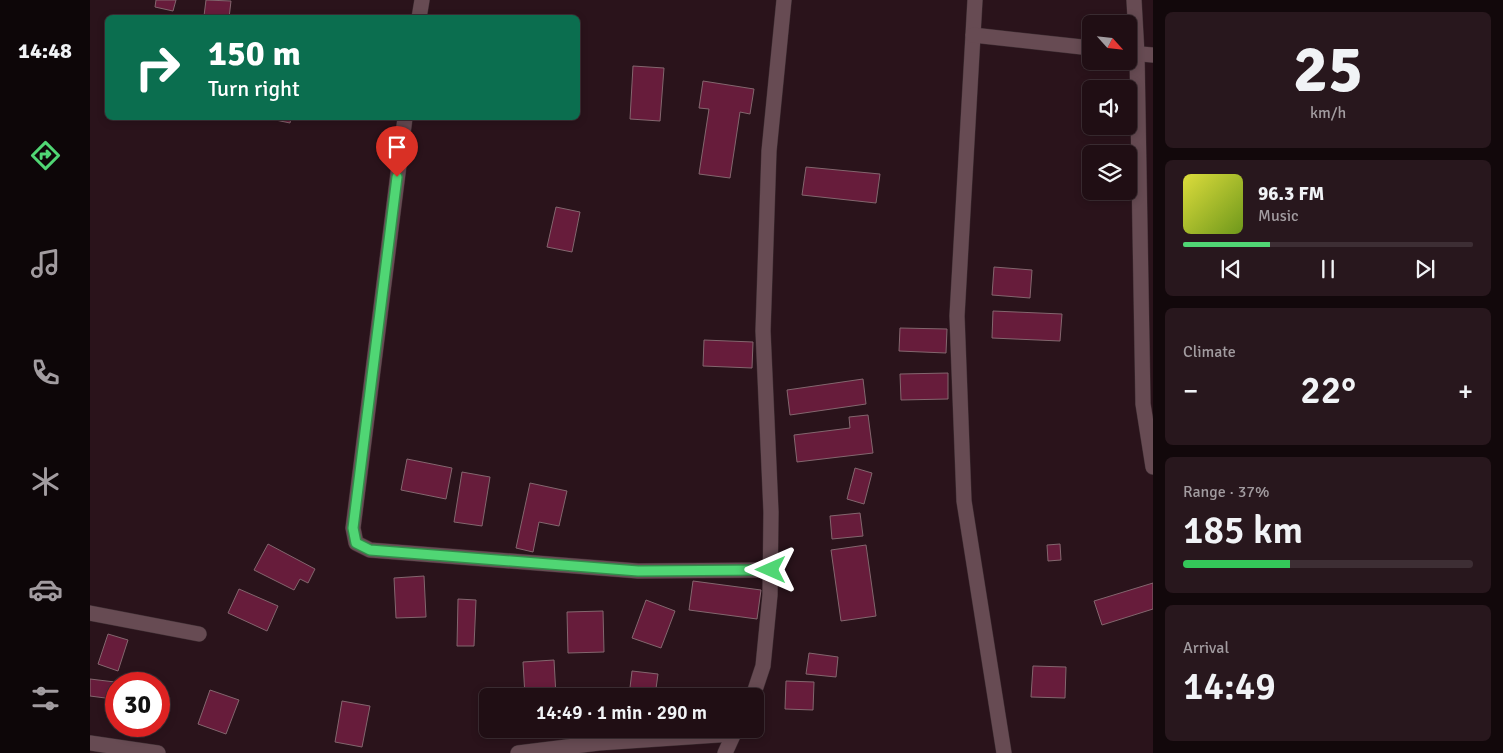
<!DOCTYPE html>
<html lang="en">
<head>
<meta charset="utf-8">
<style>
  body { margin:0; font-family:Signika,sans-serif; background:#28171d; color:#f1f3f6; height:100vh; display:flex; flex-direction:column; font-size:19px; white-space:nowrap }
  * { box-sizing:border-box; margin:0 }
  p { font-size:16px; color:#a29ca0 }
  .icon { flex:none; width:28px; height:28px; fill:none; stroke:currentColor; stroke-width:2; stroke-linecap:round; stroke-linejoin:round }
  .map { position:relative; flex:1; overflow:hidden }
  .side { display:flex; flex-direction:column; gap:12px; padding:12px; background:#12080b; width:350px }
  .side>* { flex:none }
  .banner { position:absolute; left:15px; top:15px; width:475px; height:105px; border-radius:8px; box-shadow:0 2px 8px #0003,0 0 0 1px #3d2e34; background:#0b6e4f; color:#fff; overflow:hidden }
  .needle { width:32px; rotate:117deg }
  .tools { position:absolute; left:992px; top:15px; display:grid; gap:10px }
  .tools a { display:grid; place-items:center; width:55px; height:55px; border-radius:8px; background:#200e14; box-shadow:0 2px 8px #0003,0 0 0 1px #3d2e34; font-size:25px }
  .speed { position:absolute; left:15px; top:672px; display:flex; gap:10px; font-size:25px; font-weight:700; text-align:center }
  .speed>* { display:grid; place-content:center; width:65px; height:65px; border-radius:50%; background:#200e14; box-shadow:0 2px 8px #0003,0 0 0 1px #3d2e34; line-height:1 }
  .speed .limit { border:8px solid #d22; background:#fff; color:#111 }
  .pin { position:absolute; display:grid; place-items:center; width:42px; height:42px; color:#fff; margin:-51px -21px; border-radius:50% 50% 50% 0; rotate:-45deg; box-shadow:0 0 5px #0007 }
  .pin .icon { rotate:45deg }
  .me { position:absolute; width:55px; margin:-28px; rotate:270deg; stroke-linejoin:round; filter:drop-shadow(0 0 4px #0008) }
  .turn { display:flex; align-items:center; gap:18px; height:105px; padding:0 20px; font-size:22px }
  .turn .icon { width:65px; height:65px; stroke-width:2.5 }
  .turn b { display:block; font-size:35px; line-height:42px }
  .big { font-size:38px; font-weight:600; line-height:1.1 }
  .side .card { flex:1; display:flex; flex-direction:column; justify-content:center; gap:8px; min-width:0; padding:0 18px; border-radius:8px; background:#28171d }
  .side .dial { align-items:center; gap:0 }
  .dial b { font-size:65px; line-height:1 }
  .song { display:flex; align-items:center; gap:15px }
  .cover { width:60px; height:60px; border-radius:8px; background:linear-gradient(135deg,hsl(60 70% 55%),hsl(80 70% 35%)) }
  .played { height:5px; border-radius:2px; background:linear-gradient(90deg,#50d674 30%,#3d2e34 30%) }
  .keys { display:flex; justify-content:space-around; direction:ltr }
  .heat { display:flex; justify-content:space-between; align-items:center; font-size:28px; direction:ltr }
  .charge { height:8px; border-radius:4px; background:linear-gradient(90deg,#34c759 37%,#3d2e34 0) }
  .trip { position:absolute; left:389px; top:688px; width:285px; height:50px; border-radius:8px; background:#200e14; box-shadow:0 2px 8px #0003,0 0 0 1px #3d2e34; font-weight:600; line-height:50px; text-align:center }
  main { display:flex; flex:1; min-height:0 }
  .dock { display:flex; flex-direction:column; width:90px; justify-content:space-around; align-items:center; background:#0d0608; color:#a29ca0 }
  .dock .icon { width:35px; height:35px }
  .dock .current { color:#50d674 }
  .dock b { font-size:22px; color:#f1f3f6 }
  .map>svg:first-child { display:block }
  .building { fill:#671c3b; stroke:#83666e }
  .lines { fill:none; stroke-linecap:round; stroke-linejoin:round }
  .street-casing { stroke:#3d2d32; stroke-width:16 }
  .street { stroke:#674b53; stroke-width:15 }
  .route-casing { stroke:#348b4b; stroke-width:12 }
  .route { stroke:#50d674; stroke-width:9 }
</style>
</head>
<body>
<main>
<nav class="dock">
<b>14:48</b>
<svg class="icon current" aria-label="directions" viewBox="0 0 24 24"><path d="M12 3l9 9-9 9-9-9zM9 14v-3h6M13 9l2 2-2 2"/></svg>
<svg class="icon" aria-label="music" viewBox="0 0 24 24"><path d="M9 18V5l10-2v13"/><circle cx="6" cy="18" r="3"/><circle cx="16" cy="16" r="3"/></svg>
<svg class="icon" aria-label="phone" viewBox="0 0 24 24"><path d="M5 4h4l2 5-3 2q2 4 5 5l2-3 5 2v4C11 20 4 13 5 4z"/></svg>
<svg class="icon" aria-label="climate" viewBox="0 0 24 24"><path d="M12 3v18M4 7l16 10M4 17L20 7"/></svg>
<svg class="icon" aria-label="car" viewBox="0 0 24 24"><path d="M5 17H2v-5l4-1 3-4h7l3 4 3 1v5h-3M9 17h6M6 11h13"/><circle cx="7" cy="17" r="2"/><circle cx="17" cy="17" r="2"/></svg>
<svg class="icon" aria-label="filters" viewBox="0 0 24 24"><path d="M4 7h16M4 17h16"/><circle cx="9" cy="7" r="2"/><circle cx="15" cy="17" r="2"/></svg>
</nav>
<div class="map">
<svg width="1063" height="753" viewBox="0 0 1063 753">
  <rect width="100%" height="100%" fill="#2a131b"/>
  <g class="building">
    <polygon points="66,0 86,0 83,11 65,7"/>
    <polygon points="116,0 141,1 139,18 114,16"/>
    <polygon points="543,66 574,68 570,121 540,119"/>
    <polygon points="613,81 664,89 660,114 650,112 640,178 609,174 619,109 609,108"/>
    <polygon points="176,118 201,118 200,123"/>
    <polygon points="716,167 790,174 786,203 712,195"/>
    <polygon points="466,207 490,212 482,252 457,247"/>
    <polygon points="904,267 942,270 940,298 902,295"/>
    <polygon points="903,311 972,314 970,341 902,338"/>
    <polygon points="810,328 857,329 856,353 809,351"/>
    <polygon points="614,340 663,342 662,368 613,366"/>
    <polygon points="858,373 858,399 811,400 810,374"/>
    <polygon points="773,379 776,404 700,415 697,390"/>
    <polygon points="778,415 783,453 707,462 704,435 760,428 759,417"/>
    <polygon points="317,459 362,468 356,499 311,490"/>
    <polygon points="765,468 782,473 774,504 757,499"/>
    <polygon points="372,472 400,477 392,526 364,522"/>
    <polygon points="440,483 477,491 469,526 449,522 443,552 426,548"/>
    <polygon points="770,513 773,536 742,539 740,516"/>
    <polygon points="178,544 225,569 218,583 210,579 204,590 164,570"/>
    <polygon points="970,544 971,560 958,561 957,545"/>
    <polygon points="776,545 786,616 751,621 741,550"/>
    <polygon points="334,576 336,617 306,618 304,578"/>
    <polygon points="603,581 671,590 667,619 599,610"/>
    <polygon points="1063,583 1063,609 1012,625 1004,601"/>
    <polygon points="149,589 188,606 177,631 138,613"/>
    <polygon points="368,599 386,600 384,646 367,646"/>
    <polygon points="556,600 585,611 571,648 542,638"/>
    <polygon points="513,611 514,652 478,653 477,612"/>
    <polygon points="18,634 38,640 28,671 8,664"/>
    <polygon points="719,653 748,657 746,677 716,674"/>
    <polygon points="464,660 466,696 435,696 433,662"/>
    <polygon points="943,666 976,667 975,698 941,697"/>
    <polygon points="542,671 568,674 565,696 539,696"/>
    <polygon points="0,679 25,682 23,699 0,696"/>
    <polygon points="696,681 724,682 723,710 695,709"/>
    <polygon points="120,690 149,700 136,734 108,724"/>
    <polygon points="252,701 280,706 272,747 245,742"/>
    <polygon points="535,729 562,729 561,733"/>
  </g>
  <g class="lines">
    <g class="street-casing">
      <g id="street">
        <polyline points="885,0 867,316 874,501 914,753"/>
        <polyline points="1044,0 1047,54 1053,404 1063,467"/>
        <polyline points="329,18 332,0"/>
        <polyline points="883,35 1001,48"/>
        <polyline points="1039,53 1063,55"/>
        <polyline points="315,118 263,528 266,543 280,550 548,571 681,570"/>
        <polyline points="0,613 109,634"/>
        <polyline points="663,696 673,666 680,595 681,512 673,331 679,151 694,0"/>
        <polyline points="0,743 68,753"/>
        <polyline points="428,753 509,743 643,734"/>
        <polyline points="635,753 646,729"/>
      </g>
    </g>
    <use href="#street" class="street"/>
  </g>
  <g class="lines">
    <g class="route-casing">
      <polyline id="route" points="307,177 263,528 266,543 280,550 548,571 681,570"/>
    </g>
    <use href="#route" class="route"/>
  </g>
</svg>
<div class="tools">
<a><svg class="needle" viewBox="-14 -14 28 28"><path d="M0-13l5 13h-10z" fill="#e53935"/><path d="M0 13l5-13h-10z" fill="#a29ca0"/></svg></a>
<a><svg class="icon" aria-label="sound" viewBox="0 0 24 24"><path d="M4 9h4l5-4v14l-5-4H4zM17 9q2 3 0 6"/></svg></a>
<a><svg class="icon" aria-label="layers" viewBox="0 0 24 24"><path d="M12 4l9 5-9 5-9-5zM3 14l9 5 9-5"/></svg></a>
</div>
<div class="speed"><div class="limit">30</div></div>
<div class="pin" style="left:307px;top:177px;background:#d93025"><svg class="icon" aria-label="arrive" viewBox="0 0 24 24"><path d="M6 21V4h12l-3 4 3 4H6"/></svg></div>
<svg class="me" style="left:681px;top:570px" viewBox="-20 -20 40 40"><path d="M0-17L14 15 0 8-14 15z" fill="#50d674" stroke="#fff" stroke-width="4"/></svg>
<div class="trip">14:49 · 1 min · 290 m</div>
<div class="banner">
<div class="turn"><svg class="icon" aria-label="right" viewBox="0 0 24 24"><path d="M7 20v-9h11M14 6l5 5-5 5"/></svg><div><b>150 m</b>Turn right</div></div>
</div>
</div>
<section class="side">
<div class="card dial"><b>25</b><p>km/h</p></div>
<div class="card">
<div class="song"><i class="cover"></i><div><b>96.3 FM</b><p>Music</p></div></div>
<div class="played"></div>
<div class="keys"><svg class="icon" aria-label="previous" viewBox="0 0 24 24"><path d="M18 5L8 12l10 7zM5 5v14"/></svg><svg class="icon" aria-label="pause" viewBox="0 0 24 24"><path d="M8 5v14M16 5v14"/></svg><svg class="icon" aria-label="next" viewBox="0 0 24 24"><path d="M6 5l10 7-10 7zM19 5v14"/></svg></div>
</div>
<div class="card"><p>Climate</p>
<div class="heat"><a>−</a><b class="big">22°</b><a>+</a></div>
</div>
<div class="card"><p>Range · 37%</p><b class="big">185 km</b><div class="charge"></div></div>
<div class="card"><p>Arrival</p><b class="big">14:49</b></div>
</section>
</main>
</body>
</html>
